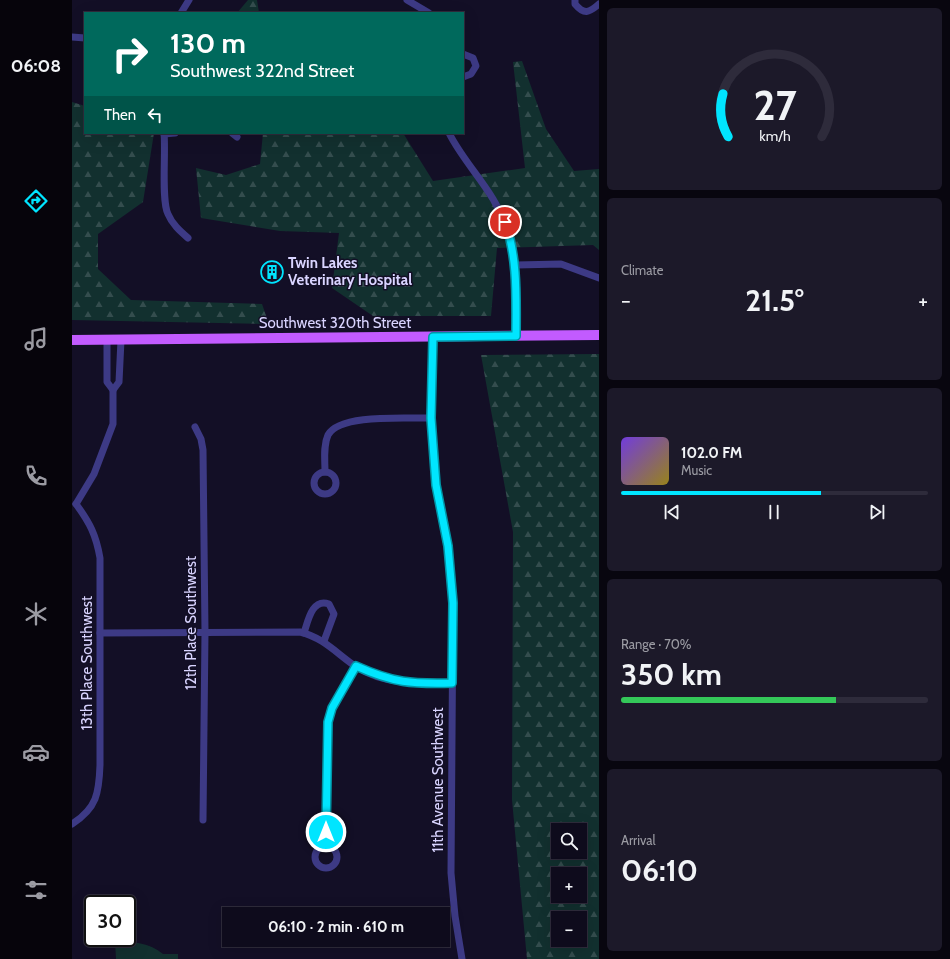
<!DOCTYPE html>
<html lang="en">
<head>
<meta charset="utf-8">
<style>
  body { margin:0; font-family:Cabin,sans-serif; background:#1c1929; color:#f1f3f6; height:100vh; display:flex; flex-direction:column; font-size:15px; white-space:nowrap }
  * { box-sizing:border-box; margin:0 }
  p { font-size:13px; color:#9b9ba3 }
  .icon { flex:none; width:22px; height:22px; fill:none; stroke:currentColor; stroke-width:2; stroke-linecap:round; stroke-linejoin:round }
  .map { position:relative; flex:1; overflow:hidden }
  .panel { display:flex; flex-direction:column; gap:8px; padding:8px; background:#08060f; width:351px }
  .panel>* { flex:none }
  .hud { position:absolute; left:12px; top:12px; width:380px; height:122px; border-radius:0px; box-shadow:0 4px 16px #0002,0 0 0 1px #2e2b3b; background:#00695c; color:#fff; overflow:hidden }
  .fabs { position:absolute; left:479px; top:823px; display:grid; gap:8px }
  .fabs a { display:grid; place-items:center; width:36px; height:36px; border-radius:0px; background:#0e0b1c; box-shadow:0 4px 16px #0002,0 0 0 1px #2e2b3b; font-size:20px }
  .speed { position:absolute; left:12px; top:895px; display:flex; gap:8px; font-size:20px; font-weight:700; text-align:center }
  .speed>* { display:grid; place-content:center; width:52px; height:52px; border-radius:50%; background:#0e0b1c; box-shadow:0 4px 16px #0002,0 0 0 1px #2e2b3b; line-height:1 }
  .speed .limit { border:2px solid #111; border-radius:6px; background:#fff; color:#111 }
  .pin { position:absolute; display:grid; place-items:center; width:34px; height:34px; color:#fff; margin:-17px; border:2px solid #fff; border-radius:50%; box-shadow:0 1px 4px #0007 }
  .me { position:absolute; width:44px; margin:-22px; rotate:0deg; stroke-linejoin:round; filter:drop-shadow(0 0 3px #0008) }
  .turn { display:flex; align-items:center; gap:14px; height:84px; padding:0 20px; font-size:18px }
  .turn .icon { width:52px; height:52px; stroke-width:2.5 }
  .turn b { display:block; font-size:28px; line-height:34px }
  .then { display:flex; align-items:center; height:38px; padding:0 20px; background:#0003; gap:8px; font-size:15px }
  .big { font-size:30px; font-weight:700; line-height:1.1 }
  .panel .widget { flex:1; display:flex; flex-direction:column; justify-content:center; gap:6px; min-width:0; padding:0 14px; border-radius:6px; background:#1c1929 }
  .panel .dial { align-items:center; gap:0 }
  .dial svg { height:104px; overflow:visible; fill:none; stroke:#2e2b3b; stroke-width:7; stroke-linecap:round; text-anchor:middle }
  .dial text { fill:#f1f3f6; stroke:none }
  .song { display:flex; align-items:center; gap:12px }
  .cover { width:48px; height:48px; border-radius:6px; background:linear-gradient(135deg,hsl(260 70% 55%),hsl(50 70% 35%)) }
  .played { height:4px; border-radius:2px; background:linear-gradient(90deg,#00e5ff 65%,#2e2b3b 65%) }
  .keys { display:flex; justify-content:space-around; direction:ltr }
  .heat { display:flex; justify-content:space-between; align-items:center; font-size:22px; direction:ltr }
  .charge { height:6px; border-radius:3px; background:linear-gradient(90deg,#34c759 70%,#2e2b3b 0) }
  .trip { position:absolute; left:150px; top:907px; width:228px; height:40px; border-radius:0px; background:#0e0b1c; box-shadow:0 4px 16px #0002,0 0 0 1px #2e2b3b; font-weight:700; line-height:40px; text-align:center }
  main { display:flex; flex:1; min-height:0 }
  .tabs { display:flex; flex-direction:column; width:72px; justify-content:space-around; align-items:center; background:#06040b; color:#9b9ba3 }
  .tabs .icon { width:28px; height:28px }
  .tabs .current { color:#00e5ff }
  .tabs b { font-size:18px; color:#f1f3f6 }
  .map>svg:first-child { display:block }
  .forest { fill:url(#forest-firs); fill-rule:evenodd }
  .pitch { fill:#12302f }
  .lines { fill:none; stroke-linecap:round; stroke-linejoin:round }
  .street { stroke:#3d3a85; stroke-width:7 }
  .primary { stroke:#c25bff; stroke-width:10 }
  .route-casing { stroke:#0095a6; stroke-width:10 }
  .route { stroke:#00e5ff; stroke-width:7 }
  .labels { text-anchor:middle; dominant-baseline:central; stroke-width:3; stroke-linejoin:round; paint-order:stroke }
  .poi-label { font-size:15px; font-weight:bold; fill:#d9d4ff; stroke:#130f26; text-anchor:start }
  .street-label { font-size:15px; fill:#d9d4ff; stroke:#130f26 }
</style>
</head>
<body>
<main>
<nav class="tabs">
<b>06:08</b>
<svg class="icon current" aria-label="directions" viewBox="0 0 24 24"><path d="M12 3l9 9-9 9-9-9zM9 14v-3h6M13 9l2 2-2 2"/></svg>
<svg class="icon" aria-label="music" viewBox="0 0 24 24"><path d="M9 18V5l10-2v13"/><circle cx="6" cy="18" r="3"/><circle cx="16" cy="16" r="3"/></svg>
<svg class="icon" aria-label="phone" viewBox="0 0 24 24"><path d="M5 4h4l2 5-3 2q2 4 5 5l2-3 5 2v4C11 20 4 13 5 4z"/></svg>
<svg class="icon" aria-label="climate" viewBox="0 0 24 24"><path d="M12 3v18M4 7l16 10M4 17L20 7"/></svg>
<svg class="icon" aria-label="car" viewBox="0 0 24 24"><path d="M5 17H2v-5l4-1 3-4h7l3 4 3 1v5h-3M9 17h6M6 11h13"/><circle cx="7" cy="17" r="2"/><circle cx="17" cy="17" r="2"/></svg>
<svg class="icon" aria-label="filters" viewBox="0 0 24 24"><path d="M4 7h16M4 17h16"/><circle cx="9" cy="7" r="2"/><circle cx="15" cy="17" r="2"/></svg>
</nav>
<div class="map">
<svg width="527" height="959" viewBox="0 0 527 959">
  <defs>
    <pattern id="forest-firs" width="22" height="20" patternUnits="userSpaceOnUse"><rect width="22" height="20" fill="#12302f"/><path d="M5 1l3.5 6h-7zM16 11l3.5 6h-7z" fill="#344d4e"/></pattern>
  </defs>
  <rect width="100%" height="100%" fill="#130f26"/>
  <g class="forest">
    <polygon points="176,0 185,0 187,13 165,13"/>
    <polygon points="450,61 474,129 502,171 527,169 527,250 521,245 425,248 419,316 301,316 260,288 267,233 208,231 129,218 124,168 154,175 188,164 191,133 331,133 361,181 453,168 441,62"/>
    <polygon points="0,102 13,106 13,133 82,133 71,202 26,234 26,269 59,300 190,304 197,324 0,320"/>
    <path d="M527,354v605h-72l-15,-159 1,-268 -32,-177zM486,830h22v22h-22zM486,874h22v22h-22zM486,918h22v22h-22z"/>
  </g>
  <path class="pitch" d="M43,941c17,0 35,2 48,13h15v5h-62z"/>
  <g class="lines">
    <g class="street">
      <polyline points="335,0 357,13"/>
      <path d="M503,0v4c9,11 14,9 24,0"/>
      <polyline points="109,13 117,0"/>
      <polyline points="0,37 13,38"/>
      <polyline points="391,54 401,58 404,66 399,74 391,77"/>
      <path d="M92,133c2,19 -3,67 4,81 4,10 12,17 20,24"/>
      <polyline points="160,133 165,137"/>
      <path d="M377,133c12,24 31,44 44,66 26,43 23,89 23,137"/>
      <polyline points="92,134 103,133"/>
      <polyline points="444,265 489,264 527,278"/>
      <polyline points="361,337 359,418 364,485 375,546 381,603 379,873 383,916 390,959"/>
      <polyline points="35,340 35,382 41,390"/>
      <polyline points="123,427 129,439 131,450 133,632 131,820"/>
      <circle cx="253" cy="483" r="11"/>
      <path d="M253,472c0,-12 -2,-26 3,-37 12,-22 80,-16 103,-17"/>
      <polyline points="4,504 22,474 41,424 41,390 47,382 49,340"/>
      <path d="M28,633l200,-1c24,6 36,21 55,34 29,19 64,18 97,17"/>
      <path d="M232,633c4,-12 8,-35 25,-29l5,10 -10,27"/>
      <path d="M0,824c25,-16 27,-31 28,-59v-207c-4,-23 -10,-35 -24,-54"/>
      <polyline points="254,846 256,722 260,708 284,666"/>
      <circle cx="254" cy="857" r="11"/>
    </g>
    <polyline class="primary" points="0,340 527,335"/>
  </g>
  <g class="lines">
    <g class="route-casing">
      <path id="route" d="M254,832l2,-110 4,-14 24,-42c38,17 55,18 96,17l1,-80 -5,-57 -12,-61 -5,-67 2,-81 83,-1c0,-39 2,-77 -11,-114"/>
    </g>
    <use href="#route" class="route"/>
  </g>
  <defs>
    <g id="building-ring" transform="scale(1.15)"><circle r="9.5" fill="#130f26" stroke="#00e5ff" stroke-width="1.5"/><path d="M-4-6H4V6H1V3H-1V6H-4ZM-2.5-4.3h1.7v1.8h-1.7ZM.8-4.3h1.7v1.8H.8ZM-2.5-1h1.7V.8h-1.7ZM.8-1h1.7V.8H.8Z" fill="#00e5ff"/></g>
  </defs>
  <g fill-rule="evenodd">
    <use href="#building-ring" x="200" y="272"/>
  </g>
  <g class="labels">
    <g class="poi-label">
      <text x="216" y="263">Twin Lakes<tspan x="216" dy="17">Veterinary Hospital</tspan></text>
    </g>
    <g class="street-label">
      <text x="263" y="323">Southwest 320th Street</text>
      <text transform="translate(119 623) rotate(-90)">12th Place Southwest</text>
      <text transform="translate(15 663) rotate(-90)">13th Place Southwest</text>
      <text transform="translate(366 780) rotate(-90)">11th Avenue Southwest</text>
    </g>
  </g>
</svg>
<div class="fabs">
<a><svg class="icon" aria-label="search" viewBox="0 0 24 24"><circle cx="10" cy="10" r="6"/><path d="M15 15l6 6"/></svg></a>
<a>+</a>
<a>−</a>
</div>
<div class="speed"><div class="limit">30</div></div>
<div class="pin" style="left:433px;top:222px;background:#d93025"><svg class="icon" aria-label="arrive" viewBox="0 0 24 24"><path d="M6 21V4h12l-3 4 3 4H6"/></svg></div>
<svg class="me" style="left:254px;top:832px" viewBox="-20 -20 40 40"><circle r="17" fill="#00e5ff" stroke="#fff" stroke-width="3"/><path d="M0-11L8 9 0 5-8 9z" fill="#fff"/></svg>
<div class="trip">06:10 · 2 min · 610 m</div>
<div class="hud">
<div class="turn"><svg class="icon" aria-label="right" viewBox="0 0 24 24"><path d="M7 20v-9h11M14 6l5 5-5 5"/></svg><div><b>130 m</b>Southwest 322nd Street</div></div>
<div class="then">Then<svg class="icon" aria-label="left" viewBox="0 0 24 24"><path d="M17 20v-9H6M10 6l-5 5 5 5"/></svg></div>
</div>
</div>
<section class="panel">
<div class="widget dial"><svg viewBox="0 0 100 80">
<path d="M14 69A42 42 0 1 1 86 69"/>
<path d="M14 69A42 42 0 0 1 10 36" stroke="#00e5ff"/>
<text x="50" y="56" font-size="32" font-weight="700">27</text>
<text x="50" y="72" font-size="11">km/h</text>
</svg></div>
<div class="widget"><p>Climate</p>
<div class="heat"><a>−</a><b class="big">21.5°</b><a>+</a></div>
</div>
<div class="widget">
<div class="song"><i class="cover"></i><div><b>102.0 FM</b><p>Music</p></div></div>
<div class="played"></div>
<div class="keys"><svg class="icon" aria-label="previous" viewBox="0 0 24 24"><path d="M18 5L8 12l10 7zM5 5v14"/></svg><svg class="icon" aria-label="pause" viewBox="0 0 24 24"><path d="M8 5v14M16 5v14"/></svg><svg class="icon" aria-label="next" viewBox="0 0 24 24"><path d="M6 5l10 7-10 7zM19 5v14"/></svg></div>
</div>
<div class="widget"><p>Range · 70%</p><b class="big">350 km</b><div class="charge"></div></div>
<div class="widget"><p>Arrival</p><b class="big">06:10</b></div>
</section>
</main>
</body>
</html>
